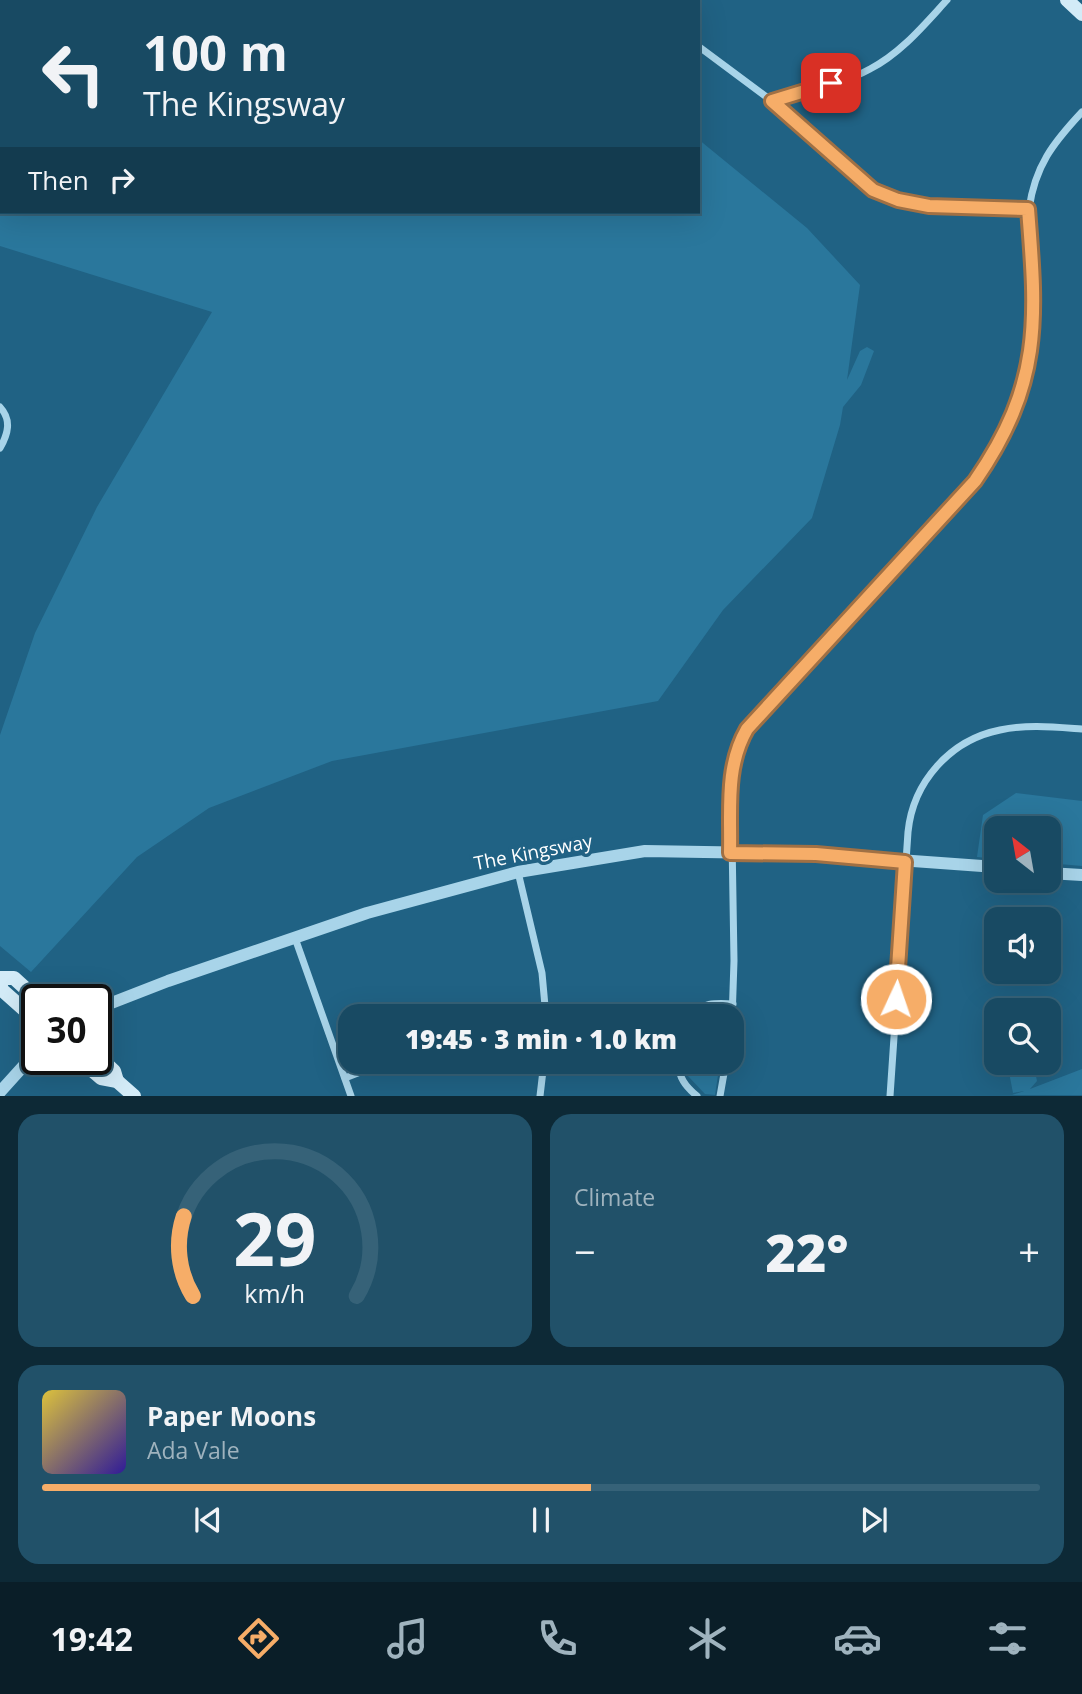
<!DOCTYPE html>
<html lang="en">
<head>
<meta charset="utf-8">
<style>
  body { margin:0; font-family:"Open Sans",sans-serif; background:#215169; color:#f1f3f6; height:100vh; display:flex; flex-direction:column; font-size:26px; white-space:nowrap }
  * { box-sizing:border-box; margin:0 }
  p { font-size:23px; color:#9fb3be }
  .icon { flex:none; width:38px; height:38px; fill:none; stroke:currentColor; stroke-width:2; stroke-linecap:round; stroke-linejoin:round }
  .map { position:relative; height:1096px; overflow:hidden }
  .panel { display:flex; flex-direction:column; gap:18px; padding:18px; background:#0d2936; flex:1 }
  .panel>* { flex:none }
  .banner { position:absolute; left:0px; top:0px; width:700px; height:214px; box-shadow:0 7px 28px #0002,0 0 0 2px #366278; background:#184a63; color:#f1f3f6; overflow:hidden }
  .needle { width:46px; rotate:329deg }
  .tools { position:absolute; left:984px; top:816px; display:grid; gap:14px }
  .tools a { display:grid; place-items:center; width:77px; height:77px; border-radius:14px; background:#184a63; box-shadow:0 7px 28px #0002,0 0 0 2px #366278; font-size:35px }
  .speed { position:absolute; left:21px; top:984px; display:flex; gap:14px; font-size:35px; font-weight:700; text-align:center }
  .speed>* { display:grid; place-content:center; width:91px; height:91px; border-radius:50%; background:#184a63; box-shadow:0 7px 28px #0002,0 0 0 2px #366278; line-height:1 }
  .speed .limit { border:4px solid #111; border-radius:10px; background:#fff; color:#111 }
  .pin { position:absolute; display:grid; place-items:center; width:60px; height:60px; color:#fff; margin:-30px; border-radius:14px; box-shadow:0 4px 10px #0006 }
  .me { position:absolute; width:77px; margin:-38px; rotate:3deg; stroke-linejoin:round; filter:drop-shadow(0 0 5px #0008) }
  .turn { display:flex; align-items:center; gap:24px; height:147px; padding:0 28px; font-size:32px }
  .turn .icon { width:91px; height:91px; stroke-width:2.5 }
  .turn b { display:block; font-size:49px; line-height:60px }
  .then { display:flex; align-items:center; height:66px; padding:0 28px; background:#0003; gap:14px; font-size:26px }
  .big { font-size:52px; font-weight:800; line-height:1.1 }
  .panel .tile { flex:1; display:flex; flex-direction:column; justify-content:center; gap:10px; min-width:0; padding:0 24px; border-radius:21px; background:#215169 }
  .panel .dial { align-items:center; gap:0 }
  .dial svg { height:182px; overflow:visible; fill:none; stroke:#366278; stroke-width:7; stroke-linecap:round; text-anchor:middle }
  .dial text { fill:#f1f3f6; stroke:none }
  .song { display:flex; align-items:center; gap:21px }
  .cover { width:84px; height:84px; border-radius:10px; background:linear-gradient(135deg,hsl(50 70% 55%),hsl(250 70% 35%)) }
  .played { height:7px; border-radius:4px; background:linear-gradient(90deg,#f6ad68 55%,#366278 55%) }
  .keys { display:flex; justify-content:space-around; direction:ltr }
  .heat { display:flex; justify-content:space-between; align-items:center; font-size:38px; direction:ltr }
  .panel .tiles { flex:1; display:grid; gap:18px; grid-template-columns:1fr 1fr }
  .tile:last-child { grid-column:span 2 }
  .trip { position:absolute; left:338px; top:1004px; width:406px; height:70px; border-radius:21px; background:#184a63; box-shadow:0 7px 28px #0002,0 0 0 2px #366278; font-weight:800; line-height:70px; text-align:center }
  .dock { display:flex; height:112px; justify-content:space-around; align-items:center; background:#0a1e28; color:#9fb3be }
  .dock .icon { width:49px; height:49px }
  .dock .current { color:#f6ad68 }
  .dock b { font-size:32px; color:#f1f3f6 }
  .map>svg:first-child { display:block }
  .green { fill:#2a779c }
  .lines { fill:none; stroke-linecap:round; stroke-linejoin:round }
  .minor { stroke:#a8d4e9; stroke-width:7 }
  .tertiary { stroke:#a8d4e9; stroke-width:12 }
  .secondary { stroke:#d3ebf7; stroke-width:14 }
  .route-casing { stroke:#a07044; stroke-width:18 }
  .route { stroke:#f6ad68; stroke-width:12 }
  .labels { text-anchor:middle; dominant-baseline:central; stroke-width:7; stroke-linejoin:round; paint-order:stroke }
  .street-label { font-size:19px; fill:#fff; stroke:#206284 }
</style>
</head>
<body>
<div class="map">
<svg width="1082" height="1096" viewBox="0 0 1082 1096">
  <rect width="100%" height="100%" fill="#206284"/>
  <g class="green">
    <polygon points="0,33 2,212 698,212 698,139 807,228 860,285 847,380 860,351 867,347 874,351 861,385 843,407 840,425 812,518 723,610 658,701 332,761 209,808 137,857 31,972 0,946 0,735 35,633 97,507 212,312 0,246"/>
    <polygon points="1016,793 1082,801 1082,866 1048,863 1048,828 996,828 996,859 977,857 983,815"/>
    <polygon points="721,1007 728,1010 728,1017 700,1017 709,1009"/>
    <polygon points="687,1062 720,1062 715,1095 705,1094 687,1075"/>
    <polygon points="1007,1062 1033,1062 1037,1081 1030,1089 1082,1069 1082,1095 1012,1095 1024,1091 1013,1093"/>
  </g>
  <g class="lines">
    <g class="minor">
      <polyline points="608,0 613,2"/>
      <polyline points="698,46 772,101 873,190 914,204 1029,209"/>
      <path d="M772,101c32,-9 69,-16 98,-32 31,-16 54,-44 77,-69"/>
      <path d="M0,407c12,13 8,27 0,41"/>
      <polyline points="518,872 542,973 546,1017"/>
      <polyline points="295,938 351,1096"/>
      <path d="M690,1017c11,-15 26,-14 43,-13"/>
      <path d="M732,1020l2,-59 -3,-183c3,-33 18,-51 39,-75l205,-222 31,-49 20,-56 8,-57 -5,-110c6,-43 24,-66 53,-97"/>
      <path d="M678,1062c1,16 7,24 19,34"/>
      <polyline points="345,1078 386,1062"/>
      <polyline points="540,1096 544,1062"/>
      <polyline points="720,1096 726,1062"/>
      <path d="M890,1096l18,-264c5,-50 42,-92 92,-102 27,-6 55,-3 82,-1"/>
    </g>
    <g class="tertiary">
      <polyline points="1048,873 1082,875"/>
      <polyline points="96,1009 168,981 367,913 518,872 645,851 816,854 996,867"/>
      <polyline points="0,1092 37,1051"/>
    </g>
    <g class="secondary">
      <polyline points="1067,0 1082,14"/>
      <polyline points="0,978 14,978 37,999"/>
      <polyline points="0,983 2,990 37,1021"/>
      <polyline points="96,1054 114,1071 117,1081"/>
      <polyline points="79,1059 101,1078 117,1081 134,1096"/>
    </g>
  </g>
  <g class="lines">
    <g class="route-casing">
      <path id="route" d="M831,83l-59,18 101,89 25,10 31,6 99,3c9,112 14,175 -53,272l-228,248c-22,38 -16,81 -17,124l86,1 89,8 -9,137"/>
    </g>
    <use href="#route" class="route"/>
  </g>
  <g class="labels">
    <g class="street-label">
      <text transform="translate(533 852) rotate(-11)">The Kingsway</text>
    </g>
  </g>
</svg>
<div class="tools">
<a><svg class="needle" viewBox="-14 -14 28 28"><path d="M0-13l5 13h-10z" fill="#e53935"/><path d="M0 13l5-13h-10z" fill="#9fb3be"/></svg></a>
<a><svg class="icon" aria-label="sound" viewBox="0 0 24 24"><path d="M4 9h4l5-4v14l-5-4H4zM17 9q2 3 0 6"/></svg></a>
<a><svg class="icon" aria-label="search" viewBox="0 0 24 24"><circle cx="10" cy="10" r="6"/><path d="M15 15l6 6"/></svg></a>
</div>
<div class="speed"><div class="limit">30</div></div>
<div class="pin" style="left:831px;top:83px;background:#d93025"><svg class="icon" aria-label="arrive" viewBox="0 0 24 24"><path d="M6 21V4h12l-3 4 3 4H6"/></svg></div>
<svg class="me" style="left:896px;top:999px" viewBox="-20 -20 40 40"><circle r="17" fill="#f6ad68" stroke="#fff" stroke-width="3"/><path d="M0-11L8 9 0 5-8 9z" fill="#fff"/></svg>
<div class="trip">19:45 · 3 min · 1.0 km</div>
<div class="banner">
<div class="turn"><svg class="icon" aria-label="left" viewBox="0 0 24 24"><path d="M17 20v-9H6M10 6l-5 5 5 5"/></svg><div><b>100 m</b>The Kingsway</div></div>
<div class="then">Then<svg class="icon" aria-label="right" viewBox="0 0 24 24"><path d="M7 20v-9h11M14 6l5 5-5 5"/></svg></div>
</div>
</div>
<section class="panel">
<div class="tiles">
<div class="tile dial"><svg viewBox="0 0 100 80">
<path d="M14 69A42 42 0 1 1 86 69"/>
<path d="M14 69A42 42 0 0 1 10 34" stroke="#f6ad68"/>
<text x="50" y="56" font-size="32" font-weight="700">29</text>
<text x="50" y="72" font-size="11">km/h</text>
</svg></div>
<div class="tile"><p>Climate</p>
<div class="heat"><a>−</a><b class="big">22°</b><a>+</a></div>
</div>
<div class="tile">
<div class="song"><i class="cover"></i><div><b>Paper Moons</b><p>Ada Vale</p></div></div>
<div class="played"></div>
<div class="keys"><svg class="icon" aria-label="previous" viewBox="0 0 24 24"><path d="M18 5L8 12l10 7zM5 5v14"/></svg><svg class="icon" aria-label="pause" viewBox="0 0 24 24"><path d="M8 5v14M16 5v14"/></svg><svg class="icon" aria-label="next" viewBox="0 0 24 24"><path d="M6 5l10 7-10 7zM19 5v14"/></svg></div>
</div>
</div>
</section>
<nav class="dock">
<b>19:42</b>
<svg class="icon current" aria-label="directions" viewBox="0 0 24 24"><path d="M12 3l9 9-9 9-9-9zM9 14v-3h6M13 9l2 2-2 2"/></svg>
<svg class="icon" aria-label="music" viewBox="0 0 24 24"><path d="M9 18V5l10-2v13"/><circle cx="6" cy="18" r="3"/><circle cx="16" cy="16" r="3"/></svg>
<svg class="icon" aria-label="phone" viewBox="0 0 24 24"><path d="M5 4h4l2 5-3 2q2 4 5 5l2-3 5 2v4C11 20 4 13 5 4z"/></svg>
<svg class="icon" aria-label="climate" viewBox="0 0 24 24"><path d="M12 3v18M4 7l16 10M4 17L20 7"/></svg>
<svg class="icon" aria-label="car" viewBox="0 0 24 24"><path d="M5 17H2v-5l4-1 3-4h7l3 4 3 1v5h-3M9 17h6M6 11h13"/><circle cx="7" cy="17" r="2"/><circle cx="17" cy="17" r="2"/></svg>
<svg class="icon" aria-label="filters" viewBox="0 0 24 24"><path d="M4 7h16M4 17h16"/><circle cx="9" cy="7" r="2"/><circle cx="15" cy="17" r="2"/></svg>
</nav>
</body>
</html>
